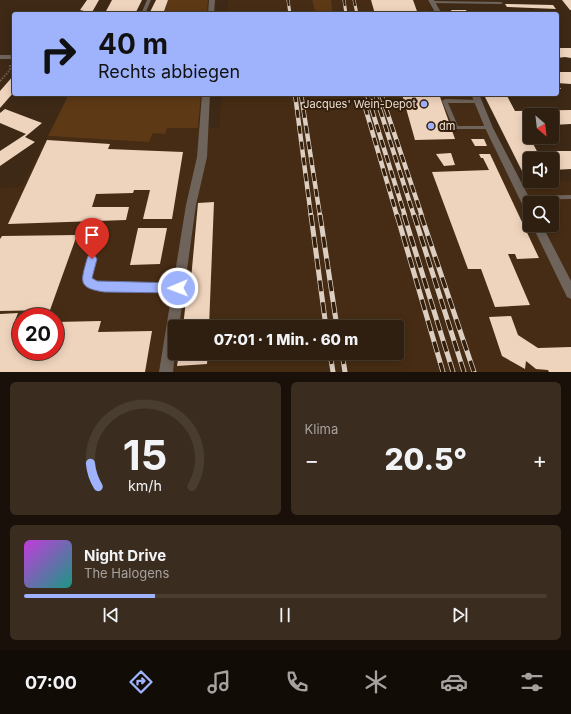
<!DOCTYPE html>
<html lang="de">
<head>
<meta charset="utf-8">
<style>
  body { margin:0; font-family:Inter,sans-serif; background:#3a2c1e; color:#f1f3f6; height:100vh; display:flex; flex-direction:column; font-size:15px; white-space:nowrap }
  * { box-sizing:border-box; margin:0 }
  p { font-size:13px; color:#a7a29f }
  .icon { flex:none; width:22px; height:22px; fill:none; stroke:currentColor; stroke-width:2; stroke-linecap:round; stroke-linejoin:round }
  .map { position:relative; height:372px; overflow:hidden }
  .sheet { display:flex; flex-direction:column; gap:10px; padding:10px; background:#191109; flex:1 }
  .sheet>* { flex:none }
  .top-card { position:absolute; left:12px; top:12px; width:547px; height:84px; border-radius:4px; box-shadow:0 2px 10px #0003,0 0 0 1px #493d30; background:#9fb3fd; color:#111; overflow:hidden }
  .needle { width:26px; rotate:152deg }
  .tools { position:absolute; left:523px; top:108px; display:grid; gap:8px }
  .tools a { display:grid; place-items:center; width:36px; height:36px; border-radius:4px; background:#2e1f10; box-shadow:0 2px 10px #0003,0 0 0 1px #493d30; font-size:20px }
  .speed { position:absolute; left:12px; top:308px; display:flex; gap:8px; font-size:20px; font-weight:700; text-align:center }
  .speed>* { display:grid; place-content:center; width:52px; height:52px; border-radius:50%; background:#2e1f10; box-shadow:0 2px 10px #0003,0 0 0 1px #493d30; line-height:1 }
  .speed .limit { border:6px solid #d22; background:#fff; color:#111 }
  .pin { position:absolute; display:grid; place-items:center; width:34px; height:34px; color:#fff; margin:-41px -17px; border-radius:50% 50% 50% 0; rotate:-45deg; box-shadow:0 0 4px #0007 }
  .pin .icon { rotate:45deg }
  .me { position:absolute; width:44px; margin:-22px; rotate:269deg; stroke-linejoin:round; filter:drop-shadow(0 0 3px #0008) }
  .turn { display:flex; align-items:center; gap:14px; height:84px; padding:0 20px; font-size:18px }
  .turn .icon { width:52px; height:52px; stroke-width:2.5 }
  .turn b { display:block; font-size:28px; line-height:34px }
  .big { font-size:30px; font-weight:800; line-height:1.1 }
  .sheet .widget { flex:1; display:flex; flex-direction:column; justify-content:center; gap:6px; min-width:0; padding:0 14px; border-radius:6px; background:#3a2c1e }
  .sheet .dial { align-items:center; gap:0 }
  .dial svg { height:104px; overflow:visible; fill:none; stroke:#493d30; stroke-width:7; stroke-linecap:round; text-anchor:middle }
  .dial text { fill:#f1f3f6; stroke:none }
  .song { display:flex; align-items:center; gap:12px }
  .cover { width:48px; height:48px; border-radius:6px; background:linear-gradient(135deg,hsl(290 70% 55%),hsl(170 70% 35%)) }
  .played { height:4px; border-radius:2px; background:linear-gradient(90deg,#9fb3fd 25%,#493d30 25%) }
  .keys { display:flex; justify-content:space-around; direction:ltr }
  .heat { display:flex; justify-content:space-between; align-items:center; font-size:22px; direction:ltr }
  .sheet .tiles { flex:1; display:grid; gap:10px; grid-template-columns:1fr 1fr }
  .widget:last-child { grid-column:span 2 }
  .trip { position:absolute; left:168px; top:320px; width:236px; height:40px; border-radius:4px; background:#2e1f10; box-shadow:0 2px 10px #0003,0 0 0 1px #493d30; font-weight:800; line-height:40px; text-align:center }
  .tabs { display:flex; height:64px; justify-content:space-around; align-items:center; background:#120c06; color:#a7a29f }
  .tabs .icon { width:28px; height:28px }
  .tabs .selected { color:#9fb3fd }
  .tabs b { font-size:18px; color:#f1f3f6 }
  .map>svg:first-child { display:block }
  .built { fill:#462c14; fill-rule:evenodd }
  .green { fill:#5d3915 }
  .building { fill:#efd4bd }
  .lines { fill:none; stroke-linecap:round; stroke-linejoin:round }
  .path { stroke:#746251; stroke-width:2; stroke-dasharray:1.5 1.5; stroke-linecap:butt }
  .lane { fill:#6f645b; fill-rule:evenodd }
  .street { fill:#6f645b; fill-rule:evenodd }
  .rail-far2-casing { stroke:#dccec1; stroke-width:3 }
  .rail-far1-casing { stroke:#dccec1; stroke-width:4.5 }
  .rail-casing { stroke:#dccec1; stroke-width:5 }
  .rail-far2 { stroke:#331f0c; stroke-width:2; stroke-dasharray:6; stroke-linecap:butt }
  .rail-far1 { stroke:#331f0c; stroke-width:3; stroke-dasharray:8; stroke-linecap:butt }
  .rail { stroke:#331f0c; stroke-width:3.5; stroke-dasharray:11; stroke-linecap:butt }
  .route { fill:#9fb3fd; stroke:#6774a4 }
  .poi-dot { fill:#9fb3fd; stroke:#331f0c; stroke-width:1.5 }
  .labels { text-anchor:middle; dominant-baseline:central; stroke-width:4; stroke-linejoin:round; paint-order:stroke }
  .poi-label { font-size:11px; fill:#f0e2d6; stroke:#331f0c; text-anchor:end }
</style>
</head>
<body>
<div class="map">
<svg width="571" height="372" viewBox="0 0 571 372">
  <rect width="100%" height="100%" fill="#3d2916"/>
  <g class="built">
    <polygon points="228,0 427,0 433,14 227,14"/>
    <path d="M222,94h249l42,88 58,-1v191h-571v-184l21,-1 27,-51 101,6 4,-9 14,-5h52zM530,203h22v22h-22zM21,317h34v34h-34zM175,327h222v26h-222z"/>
  </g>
  <g class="green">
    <polygon points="168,0 208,0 207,14 163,14"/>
    <polygon points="312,0 331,0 333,14 316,14"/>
    <polygon points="69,94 201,94 198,128 167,128 165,134 153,133 149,142 48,136"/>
  </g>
  <g class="building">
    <polygon points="87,0 99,0 91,14 82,14 84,11 80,10"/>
    <polygon points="112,0 142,0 135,14 105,13"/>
    <polygon points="156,0 168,0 163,14 149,14"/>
    <polygon points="371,0 413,0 418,14 375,14"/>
    <polygon points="562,0 571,0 571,10 570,10"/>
    <polygon points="505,4 553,5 556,9 507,7"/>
    <polygon points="451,10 466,10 468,14 453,14"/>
    <polygon points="558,48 571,48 571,58 565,57 557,58 557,49 559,49"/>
    <polygon points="557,72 571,72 571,84 557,83 561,89 557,89"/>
    <polygon points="14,75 14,92 0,108 0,91"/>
    <polygon points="402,94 439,94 455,139 415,140"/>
    <polygon points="506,94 515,111 571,110 571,124 552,125 552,115 530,115 530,125 523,125 539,155 543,155 541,151 571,151 571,169 552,170 552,159 530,159 530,177 525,177 484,95"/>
    <polygon points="5,109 42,123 25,137 35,142 0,166 0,151 26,134 0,123 0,113"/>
    <polygon points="471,139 484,139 487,146 475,146"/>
    <polygon points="47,140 110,144 108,149 183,152 172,219 143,219 150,190 134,190 133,193 96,194 92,207 129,207 126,220 8,224"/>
    <polygon points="451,153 455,165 444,166 436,154"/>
    <polygon points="479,154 490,154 539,258 517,259 515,254 508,254 530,305 495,307 481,269 468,269 432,172 489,170 483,158 481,158"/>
    <polygon points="214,202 209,327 183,327 187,291 190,290 198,203"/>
    <polygon points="138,228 167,228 160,264 130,265"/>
    <polygon points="77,235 50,310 0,311 0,239 2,236"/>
    <polygon points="18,313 14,323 21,323 21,351 55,351 55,322 101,321 98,332 152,331 145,372 0,372 0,314"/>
    <polygon points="511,316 518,335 538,348 571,347 571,372 549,372 548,370 536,369 526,361 525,369 502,356 489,317"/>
    <polygon points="179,353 208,353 207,364 177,366"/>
  </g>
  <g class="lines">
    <polyline class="path" points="0,81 10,70 10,64"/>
    <g class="lane">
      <polygon points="147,0 151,0 145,14 141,14"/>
      <polygon points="431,1 501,2 503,3 501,4 432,3 430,2"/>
      <polygon points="445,99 480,100 481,101 478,103 448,103 458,126 489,126 492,128 491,129 454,129 442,101"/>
      <polygon points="571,195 571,199 524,200 522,200 521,198 522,196 524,196"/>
      <path d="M92,256l2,1 1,2 -4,20 5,4 82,2 3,1 1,2 -1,2 -3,1 -74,-1c-9,-1 -15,-2 -21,-10l6,-21 1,-2z"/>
    </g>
    <g class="street">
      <polygon points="209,0 215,0 214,14 208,14"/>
      <polygon points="428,0 434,0 442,14 436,14"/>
      <rect x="0" y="55" width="14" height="4"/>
      <polygon points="202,94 210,94 207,157 196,205 179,327 175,327 175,353 173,372 159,372 186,205 197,157"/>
      <polygon points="471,94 479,94 493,128 532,203 530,203 530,214 526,213 525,210 485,128"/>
      <polygon points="532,225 542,225 571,281 571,299 567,297"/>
    </g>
    <g class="rail-far2-casing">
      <g id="rail-far2">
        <polyline points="288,0 290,14"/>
        <polyline points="344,0 346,14"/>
        <polyline points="354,0 357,14"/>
      </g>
    </g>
    <g class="rail-far1-casing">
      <g id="rail-far1">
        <polyline points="295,94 311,216"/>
        <polyline points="301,94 320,216"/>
        <polyline points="367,94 405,216"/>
        <polyline points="375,94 414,216"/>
        <polyline points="381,94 422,216"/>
        <polyline points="365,107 397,216"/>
      </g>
    </g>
    <g class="rail-casing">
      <g id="rail">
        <polyline points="311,215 326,327"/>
        <polyline points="320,215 337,327"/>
        <polyline points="397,215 443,372"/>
        <polyline points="404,215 453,372"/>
        <polyline points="414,215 464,372"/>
        <polyline points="421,215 474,372"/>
        <polyline points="330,353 333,372"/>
        <polyline points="342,353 345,372"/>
      </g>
    </g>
    <use href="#rail-far2" class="rail-far2"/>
    <use href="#rail-far1" class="rail-far1"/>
    <use href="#rail" class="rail"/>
  </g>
  <path class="route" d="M92,255l3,1 2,3 -5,19 5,3 81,2 4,1 2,4 -2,3 -4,2 -74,-1c-27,-4 -23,-11 -17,-33l1,-3z"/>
  <g class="poi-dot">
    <circle cx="424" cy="104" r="4"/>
    <circle cx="431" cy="126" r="4"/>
  </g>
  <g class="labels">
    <g class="poi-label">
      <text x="416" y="104">Jacques' Wein-Depot</text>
      <text x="439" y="126" text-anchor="start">dm</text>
    </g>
  </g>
</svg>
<div class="tools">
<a><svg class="needle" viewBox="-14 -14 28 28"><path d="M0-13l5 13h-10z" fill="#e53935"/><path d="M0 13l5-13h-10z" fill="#a7a29f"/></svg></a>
<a><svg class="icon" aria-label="sound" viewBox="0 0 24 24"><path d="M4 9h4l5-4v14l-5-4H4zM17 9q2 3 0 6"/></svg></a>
<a><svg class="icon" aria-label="search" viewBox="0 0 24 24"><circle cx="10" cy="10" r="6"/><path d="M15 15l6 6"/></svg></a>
</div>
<div class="speed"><div class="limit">20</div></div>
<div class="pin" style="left:92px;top:259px;background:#d93025"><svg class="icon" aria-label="arrive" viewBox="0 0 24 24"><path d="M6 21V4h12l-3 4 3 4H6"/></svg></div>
<svg class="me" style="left:178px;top:288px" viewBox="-20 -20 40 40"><circle r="17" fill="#9fb3fd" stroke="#fff" stroke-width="3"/><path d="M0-11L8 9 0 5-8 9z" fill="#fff"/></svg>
<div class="trip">07:01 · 1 Min. · 60 m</div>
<div class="top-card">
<div class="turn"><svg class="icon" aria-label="right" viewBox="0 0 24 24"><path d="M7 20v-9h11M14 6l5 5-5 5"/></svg><div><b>40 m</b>Rechts abbiegen</div></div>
</div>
</div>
<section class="sheet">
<div class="tiles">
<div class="widget dial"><svg viewBox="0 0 100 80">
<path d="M14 69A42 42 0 1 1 86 69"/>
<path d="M14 69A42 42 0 0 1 8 51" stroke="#9fb3fd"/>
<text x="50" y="56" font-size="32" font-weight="700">15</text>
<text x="50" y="72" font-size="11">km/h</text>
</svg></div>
<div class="widget"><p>Klima</p>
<div class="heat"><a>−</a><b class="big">20.5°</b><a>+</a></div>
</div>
<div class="widget">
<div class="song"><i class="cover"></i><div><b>Night Drive</b><p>The Halogens</p></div></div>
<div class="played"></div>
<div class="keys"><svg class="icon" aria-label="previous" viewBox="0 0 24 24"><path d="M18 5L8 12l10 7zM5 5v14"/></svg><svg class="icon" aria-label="pause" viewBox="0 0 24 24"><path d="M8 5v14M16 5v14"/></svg><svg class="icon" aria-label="next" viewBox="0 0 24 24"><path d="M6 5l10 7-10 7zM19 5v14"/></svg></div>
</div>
</div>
</section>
<nav class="tabs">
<b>07:00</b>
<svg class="icon selected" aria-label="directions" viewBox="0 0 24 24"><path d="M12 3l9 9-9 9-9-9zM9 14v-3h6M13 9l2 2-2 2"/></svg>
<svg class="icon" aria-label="music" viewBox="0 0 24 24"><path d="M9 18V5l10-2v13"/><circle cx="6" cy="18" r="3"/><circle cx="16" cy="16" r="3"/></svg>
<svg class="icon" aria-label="phone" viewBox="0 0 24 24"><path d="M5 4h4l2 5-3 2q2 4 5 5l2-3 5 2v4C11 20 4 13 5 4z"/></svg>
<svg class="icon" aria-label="climate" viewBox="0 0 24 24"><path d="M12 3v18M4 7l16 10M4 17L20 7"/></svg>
<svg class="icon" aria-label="car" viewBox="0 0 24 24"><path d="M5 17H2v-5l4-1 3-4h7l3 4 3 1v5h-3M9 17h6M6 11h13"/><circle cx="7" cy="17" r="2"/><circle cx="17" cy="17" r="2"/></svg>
<svg class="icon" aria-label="filters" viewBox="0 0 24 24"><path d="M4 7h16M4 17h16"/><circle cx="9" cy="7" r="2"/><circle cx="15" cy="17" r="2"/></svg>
</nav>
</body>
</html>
